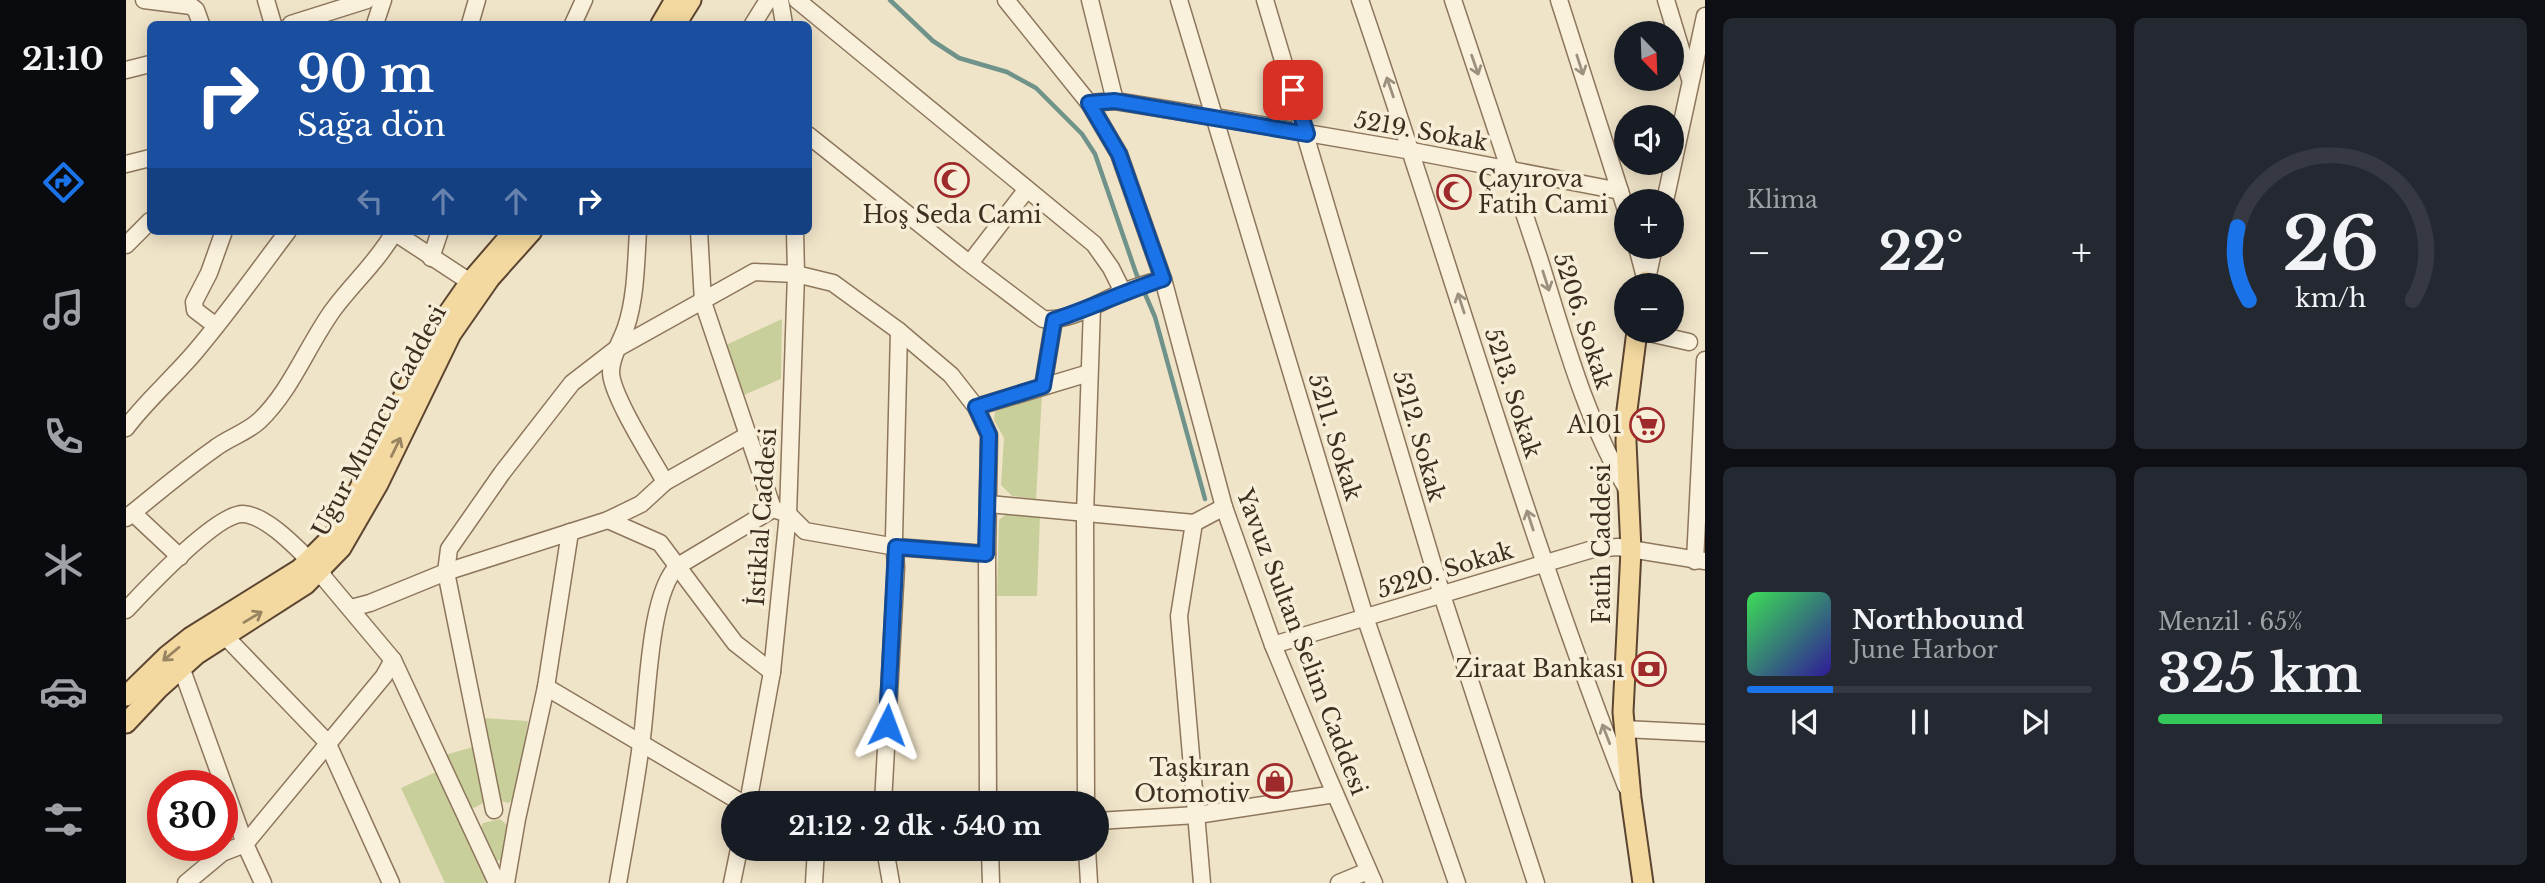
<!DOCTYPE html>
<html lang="tr">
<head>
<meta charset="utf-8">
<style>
  body { margin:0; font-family:"Libre Baskerville",serif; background:#242831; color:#f1f3f6; height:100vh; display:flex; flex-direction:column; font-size:26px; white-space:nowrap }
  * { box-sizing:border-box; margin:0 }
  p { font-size:23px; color:#9ea1a6 }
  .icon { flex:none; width:38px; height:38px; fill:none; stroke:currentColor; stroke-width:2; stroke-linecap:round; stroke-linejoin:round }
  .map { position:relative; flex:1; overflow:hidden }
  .sheet { display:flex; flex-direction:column; gap:18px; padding:18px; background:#0d0f14; width:840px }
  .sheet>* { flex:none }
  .hud { position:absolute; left:21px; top:21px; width:665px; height:214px; border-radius:10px; box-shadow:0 4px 18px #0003; background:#1a4fa0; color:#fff; overflow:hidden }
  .needle { width:46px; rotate:157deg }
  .buttons { position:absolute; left:1488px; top:21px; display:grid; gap:14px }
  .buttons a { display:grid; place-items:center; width:70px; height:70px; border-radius:50%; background:#171b24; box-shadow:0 4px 18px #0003; font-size:35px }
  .speed { position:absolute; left:21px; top:770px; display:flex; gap:14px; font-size:35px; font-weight:700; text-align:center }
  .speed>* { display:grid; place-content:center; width:91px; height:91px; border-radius:50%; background:#171b24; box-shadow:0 4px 18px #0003; line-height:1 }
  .speed .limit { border:10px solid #d22; background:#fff; color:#111 }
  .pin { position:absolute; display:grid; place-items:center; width:60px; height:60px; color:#fff; margin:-30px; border-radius:14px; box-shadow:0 4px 10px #0006 }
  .me { position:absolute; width:77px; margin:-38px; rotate:3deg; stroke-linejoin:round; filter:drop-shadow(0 0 5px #0008) }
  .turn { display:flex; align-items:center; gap:24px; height:147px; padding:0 35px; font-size:32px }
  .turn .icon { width:91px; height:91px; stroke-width:2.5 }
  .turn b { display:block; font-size:49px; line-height:60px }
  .lanes { display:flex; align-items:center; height:66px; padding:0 35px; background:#0003; justify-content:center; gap:35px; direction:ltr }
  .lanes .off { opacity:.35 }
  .big { font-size:52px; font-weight:700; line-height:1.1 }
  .sheet .tile { flex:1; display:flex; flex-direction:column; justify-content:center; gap:10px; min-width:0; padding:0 24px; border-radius:10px; background:#242831 }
  .sheet .dial { align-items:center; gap:0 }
  .dial svg { height:182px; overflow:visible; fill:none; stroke:#363941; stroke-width:7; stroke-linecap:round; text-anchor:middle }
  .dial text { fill:#f1f3f6; stroke:none }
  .song { display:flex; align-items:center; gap:21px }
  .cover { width:84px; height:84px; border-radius:10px; background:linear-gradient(135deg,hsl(130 70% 55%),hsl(250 70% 35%)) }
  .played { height:7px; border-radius:4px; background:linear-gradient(90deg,#1a73e8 25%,#363941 25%) }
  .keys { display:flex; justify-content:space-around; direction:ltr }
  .heat { display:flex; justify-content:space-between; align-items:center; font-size:38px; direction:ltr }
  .charge { height:10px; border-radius:5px; background:linear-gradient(90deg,#34c759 65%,#363941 0) }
  .sheet .tiles { flex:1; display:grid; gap:18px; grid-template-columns:repeat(2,1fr) }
  .trip { position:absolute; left:595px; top:791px; width:388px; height:70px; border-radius:35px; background:#171b24; box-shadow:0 4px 18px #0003; font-weight:700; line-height:70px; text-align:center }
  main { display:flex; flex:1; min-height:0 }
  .tab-bar { display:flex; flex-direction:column; width:126px; justify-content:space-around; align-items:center; background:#090b0e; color:#9ea1a6 }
  .tab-bar .icon { width:49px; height:49px }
  .tab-bar .active { color:#1a73e8 }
  .tab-bar b { font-size:32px; color:#f1f3f6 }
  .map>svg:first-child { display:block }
  .green { fill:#c9cf9b }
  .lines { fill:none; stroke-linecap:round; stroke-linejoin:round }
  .stream { stroke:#6f938a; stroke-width:4.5 }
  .minor-casing { stroke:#8d765c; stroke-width:19 }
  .major-casing { stroke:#5b4430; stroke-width:23 }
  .minor { stroke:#faf1dc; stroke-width:16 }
  .major { stroke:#f3d9a0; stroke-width:19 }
  .oneway { stroke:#9c907e }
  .oneway2 { stroke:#988460 }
  .route-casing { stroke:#114b97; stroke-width:18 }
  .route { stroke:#1a73e8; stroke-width:12 }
  .labels { text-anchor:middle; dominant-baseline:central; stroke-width:7; stroke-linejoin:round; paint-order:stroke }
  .street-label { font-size:23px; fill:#3d2e20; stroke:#f7eed8 }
  .poi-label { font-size:23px; fill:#3d2e20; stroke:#f7eed8; text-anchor:end }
</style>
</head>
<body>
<main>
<nav class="tab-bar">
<b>21:10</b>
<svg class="icon active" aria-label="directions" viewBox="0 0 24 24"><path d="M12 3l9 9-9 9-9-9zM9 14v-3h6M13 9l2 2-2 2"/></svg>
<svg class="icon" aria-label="music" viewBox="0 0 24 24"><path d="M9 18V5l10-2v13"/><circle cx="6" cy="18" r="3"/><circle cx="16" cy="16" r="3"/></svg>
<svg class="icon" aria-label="phone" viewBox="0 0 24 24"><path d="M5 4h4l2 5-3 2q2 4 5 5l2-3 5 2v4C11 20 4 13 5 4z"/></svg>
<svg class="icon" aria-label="climate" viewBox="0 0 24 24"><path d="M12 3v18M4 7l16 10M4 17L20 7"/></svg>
<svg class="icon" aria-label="car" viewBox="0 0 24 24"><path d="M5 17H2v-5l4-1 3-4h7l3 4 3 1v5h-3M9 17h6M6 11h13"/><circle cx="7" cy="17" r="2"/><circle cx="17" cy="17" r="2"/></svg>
<svg class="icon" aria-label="filters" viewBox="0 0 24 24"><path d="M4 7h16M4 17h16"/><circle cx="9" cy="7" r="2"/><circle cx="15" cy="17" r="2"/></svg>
</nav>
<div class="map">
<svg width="1579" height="883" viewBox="0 0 1579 883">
  <rect width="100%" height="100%" fill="#f0e4c8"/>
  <g class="green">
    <polygon points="656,319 655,379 618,395 600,345"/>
    <polygon points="916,395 910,499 886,496 875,485 878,438 868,420 869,411"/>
    <polygon points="880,514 914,517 911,596 871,596 873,520"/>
    <polygon points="357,718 402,721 390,793 388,799 382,803 372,800"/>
    <polygon points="347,747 357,803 348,808 344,806 319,755"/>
    <polygon points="310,772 361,881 358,883 319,883 275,788"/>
    <polygon points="374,819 383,827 378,860 368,861 353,831 357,823"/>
  </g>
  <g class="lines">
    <polyline class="stream" points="764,0 807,41 833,58 881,72 910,88 956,134 969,154 1010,273 1029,317 1079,499"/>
    <g class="minor-casing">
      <g id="minor">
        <polyline points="18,0 65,6 70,10 75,24"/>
        <polyline points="140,0 147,24"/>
        <polyline points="654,0 658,24"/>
        <polyline points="671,0 968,244 985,268 997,292"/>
        <polyline points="880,0 963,103 993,154 1037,279 1098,507 1147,645 1201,775 1248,883"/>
        <polyline points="964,0 989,101"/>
        <polyline points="1053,0 1239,617 1331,883"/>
        <polyline points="1139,0 1316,595 1410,883"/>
        <path d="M1234,0c90,262 165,528 266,786"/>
        <path d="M1327,0c29,86 58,172 86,258 25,80 46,160 89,233"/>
        <polyline points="1433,0 1500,210"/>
        <polyline points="1540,0 1564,79"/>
        <polyline points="165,24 241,0"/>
        <polyline points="249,24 257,0"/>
        <polyline points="344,24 351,0"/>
        <polyline points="447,24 458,0"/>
        <polyline points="627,24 642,0"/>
        <polyline points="0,70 24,64"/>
        <polyline points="963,103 989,101 1088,117 1286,151 1494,191"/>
        <path d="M682,135l157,125 78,59c27,3 54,-16 78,-26 13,-6 28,-10 42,-14"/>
        <polyline points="0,164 24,158"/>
        <polyline points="1539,201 1579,16"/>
        <path d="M512,231c-2,31 -2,66 -12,96 -5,15 -15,29 -15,45 0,23 42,88 54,110"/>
        <polyline points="573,231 577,302 647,509"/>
        <polyline points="268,232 344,282"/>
        <polyline points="0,245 24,221"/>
        <polyline points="1511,247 1520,281"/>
        <polyline points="305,258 314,231"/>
        <polyline points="844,263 901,189"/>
        <polyline points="1521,279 1528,247"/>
        <polyline points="90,326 69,310 68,302 83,273 98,231"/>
        <polyline points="1514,331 1563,342"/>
        <polyline points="917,386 928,320"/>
        <polyline points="850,407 963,373"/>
        <path d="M0,428c20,-27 47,-50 69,-76 34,-40 62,-80 93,-121"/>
        <polyline points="863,504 1068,523"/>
        <polyline points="7,513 54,557"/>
        <path d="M0,518c29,-23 58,-48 88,-69 14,-11 32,-16 45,-28 32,-30 48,-75 74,-111 20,-27 45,-49 62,-79"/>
        <polyline points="482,520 534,543 609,643 646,672"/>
        <polyline points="1569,561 1579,360"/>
        <polyline points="195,571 199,579 267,660 371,883"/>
        <polyline points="225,608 244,603 320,572 482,520 515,504 539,482 622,435"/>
        <path d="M0,610c19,-20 91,-97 117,-96 22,1 51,31 66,46"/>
        <polyline points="98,635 201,742 265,883"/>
        <polyline points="1147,645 1467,549 1492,547 1579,561"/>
        <polyline points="55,667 119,844 137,883"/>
        <polyline points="420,687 616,803"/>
        <polyline points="1498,729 1579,733"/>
        <polyline points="622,803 646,672 662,514 670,274 669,231"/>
        <polyline points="757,803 770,567 768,538 773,331"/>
        <polyline points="960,803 959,514 966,307"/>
        <polyline points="368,810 320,572 323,549 376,473 446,383 490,349 628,272 670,274 707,283 773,331 825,375 850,407 863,435 861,554 862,803"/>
        <polyline points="971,821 1071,815 1209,794"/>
        <polyline points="759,849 765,883"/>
        <polyline points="864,849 865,883"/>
        <polyline points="961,849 963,883"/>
        <polyline points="60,883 96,853 119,844 258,676 267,660"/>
        <polyline points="380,883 391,819 420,687 444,532"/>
        <path d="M492,883c8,-46 17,-93 23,-139 7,-41 7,-151 37,-178l95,-57 15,5 17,17 91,16 91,7"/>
        <polyline points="606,883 613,849"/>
        <polyline points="688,883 690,849"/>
        <polyline points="1076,883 1053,616 1068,523 1098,507"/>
        <polyline points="1213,883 1242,871"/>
      </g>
    </g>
    <g class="major-casing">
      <g id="major">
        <polyline points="535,24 549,0"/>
        <polyline points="550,24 565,0"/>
        <polyline points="1519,285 1520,281"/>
        <polyline points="1511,331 1501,410 1500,442 1505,550 1497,712 1505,798 1517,883"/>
        <polyline points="0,696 41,656 65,637 174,569 209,534 227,502 307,335 344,282 388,231"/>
        <polyline points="0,723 32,689 71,654 180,584 215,548 252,484 325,334 364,278 406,231"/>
      </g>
    </g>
    <use href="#minor" class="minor"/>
    <use href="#major" class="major"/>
  </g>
  <defs><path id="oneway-shaft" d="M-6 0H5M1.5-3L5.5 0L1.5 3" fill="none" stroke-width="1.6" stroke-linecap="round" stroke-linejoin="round" transform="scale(1.75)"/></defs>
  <g class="oneway">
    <use href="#oneway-shaft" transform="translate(1349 65) rotate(71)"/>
    <use href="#oneway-shaft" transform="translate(1454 65) rotate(72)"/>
    <use href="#oneway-shaft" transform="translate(1264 87) rotate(-109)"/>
    <use href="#oneway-shaft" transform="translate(1420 281) rotate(72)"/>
    <use href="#oneway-shaft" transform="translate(1335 303) rotate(-108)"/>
    <use href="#oneway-shaft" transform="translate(1404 520) rotate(-108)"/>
    <use href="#oneway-shaft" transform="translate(1480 734) rotate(-111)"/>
  </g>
  <g class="oneway2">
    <use href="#oneway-shaft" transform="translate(270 447) rotate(-64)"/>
    <use href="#oneway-shaft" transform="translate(127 617) rotate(-31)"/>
    <use href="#oneway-shaft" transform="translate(45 654) rotate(140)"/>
  </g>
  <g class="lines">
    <g class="route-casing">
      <path id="route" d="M761,725l9,-178 90,7 3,-119 -13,-28 67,-21 11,-66c37,-12 72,-29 109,-41l-44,-125 -30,-51 26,-2 192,33 -14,-44"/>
    </g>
    <use href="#route" class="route"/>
  </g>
  <defs>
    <g id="mosque-ring" transform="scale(1.75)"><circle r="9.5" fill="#f7eed8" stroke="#9e2a2b" stroke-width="1.5"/><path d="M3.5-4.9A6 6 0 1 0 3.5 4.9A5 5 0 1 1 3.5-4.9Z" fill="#9e2a2b"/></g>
    <g id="supermarket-ring" transform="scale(1.75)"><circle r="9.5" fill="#f7eed8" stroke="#9e2a2b" stroke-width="1.5"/><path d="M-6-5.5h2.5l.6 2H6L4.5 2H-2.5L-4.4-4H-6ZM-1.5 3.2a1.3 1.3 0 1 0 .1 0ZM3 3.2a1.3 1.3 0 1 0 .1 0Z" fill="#9e2a2b"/></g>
    <g id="bank-ring" transform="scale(1.75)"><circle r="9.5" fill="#f7eed8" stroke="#9e2a2b" stroke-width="1.5"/><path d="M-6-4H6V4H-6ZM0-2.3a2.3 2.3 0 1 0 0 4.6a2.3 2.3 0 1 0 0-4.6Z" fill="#9e2a2b"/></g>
    <g id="shop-ring" transform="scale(1.75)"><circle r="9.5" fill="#f7eed8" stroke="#9e2a2b" stroke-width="1.5"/><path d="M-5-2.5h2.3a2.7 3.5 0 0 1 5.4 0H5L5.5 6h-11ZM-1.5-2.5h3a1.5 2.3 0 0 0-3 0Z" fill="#9e2a2b"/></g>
  </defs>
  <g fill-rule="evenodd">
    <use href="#mosque-ring" x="826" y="180"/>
    <use href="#mosque-ring" x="1328" y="192"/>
    <use href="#supermarket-ring" x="1521" y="425"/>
    <use href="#bank-ring" x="1523" y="669"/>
    <use href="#shop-ring" x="1149" y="781"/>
  </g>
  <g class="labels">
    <g class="street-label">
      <text transform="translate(1295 131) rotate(10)">5219. Sokak</text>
      <text transform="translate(1457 321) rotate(72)">5206. Sokak</text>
      <text transform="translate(1387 393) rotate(72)">5213. Sokak</text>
      <text transform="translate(253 421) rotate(-62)">Uğur Mumcu Caddesi</text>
      <text transform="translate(1293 436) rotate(74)">5212. Sokak</text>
      <text transform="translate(1209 437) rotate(73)">5211. Sokak</text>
      <text transform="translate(636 517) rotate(-86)">İstiklal Caddesi</text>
      <text transform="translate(1476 544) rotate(-90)">Fatih Caddesi</text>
      <text transform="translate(1319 570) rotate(-17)">5220. Sokak</text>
      <text transform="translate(1176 642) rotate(69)">Yavuz Sultan Selim Caddesi</text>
    </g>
    <g class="poi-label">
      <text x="1352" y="179" text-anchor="start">Çayırova<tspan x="1352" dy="26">Fatih Cami</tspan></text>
      <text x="826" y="215" text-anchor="middle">Hoş Seda Cami</text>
      <text x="1496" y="425">A101</text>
      <text x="1498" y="669">Ziraat Bankası</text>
      <text x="1124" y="768">Taşkıran<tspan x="1124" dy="26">Otomotiv</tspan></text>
    </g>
  </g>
</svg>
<div class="buttons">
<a><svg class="needle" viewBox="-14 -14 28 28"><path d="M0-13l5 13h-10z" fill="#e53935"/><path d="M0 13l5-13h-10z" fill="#9ea1a6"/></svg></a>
<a><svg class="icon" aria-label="sound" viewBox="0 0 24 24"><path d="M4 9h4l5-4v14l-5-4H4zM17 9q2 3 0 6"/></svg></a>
<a>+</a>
<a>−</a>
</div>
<div class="speed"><div class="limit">30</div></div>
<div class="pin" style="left:1167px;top:90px;background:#d93025"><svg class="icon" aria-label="arrive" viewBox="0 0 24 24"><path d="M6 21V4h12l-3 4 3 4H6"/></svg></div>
<svg class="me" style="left:761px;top:725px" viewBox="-20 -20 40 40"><path d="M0-17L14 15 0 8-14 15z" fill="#1a73e8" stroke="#fff" stroke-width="4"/></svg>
<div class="trip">21:12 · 2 dk · 540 m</div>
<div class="hud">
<div class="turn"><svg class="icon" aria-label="right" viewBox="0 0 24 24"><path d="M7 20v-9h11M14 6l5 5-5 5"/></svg><div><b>90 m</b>Sağa dön</div></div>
<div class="lanes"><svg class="icon off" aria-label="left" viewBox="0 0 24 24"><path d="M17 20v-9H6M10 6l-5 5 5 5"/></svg><svg class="icon off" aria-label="ahead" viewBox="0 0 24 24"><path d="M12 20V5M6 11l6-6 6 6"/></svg><svg class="icon off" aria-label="ahead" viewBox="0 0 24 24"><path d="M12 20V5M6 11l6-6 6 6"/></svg><svg class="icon" aria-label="right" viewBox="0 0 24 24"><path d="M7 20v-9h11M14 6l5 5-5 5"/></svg></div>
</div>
</div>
<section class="sheet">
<div class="tiles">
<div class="tile"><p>Klima</p>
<div class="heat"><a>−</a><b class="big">22°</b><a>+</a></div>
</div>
<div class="tile dial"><svg viewBox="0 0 100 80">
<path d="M14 69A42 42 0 1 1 86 69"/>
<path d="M14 69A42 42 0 0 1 9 37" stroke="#1a73e8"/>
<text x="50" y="56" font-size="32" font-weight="700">26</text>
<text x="50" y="72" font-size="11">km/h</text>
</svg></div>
<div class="tile">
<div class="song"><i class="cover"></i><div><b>Northbound</b><p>June Harbor</p></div></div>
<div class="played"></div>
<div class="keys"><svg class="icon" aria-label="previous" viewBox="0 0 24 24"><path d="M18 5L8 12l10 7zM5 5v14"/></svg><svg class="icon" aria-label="pause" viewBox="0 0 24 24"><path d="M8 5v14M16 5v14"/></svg><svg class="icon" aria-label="next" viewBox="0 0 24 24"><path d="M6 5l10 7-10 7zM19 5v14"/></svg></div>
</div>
<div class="tile"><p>Menzil · 65%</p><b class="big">325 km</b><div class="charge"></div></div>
</div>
</section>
</main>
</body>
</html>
